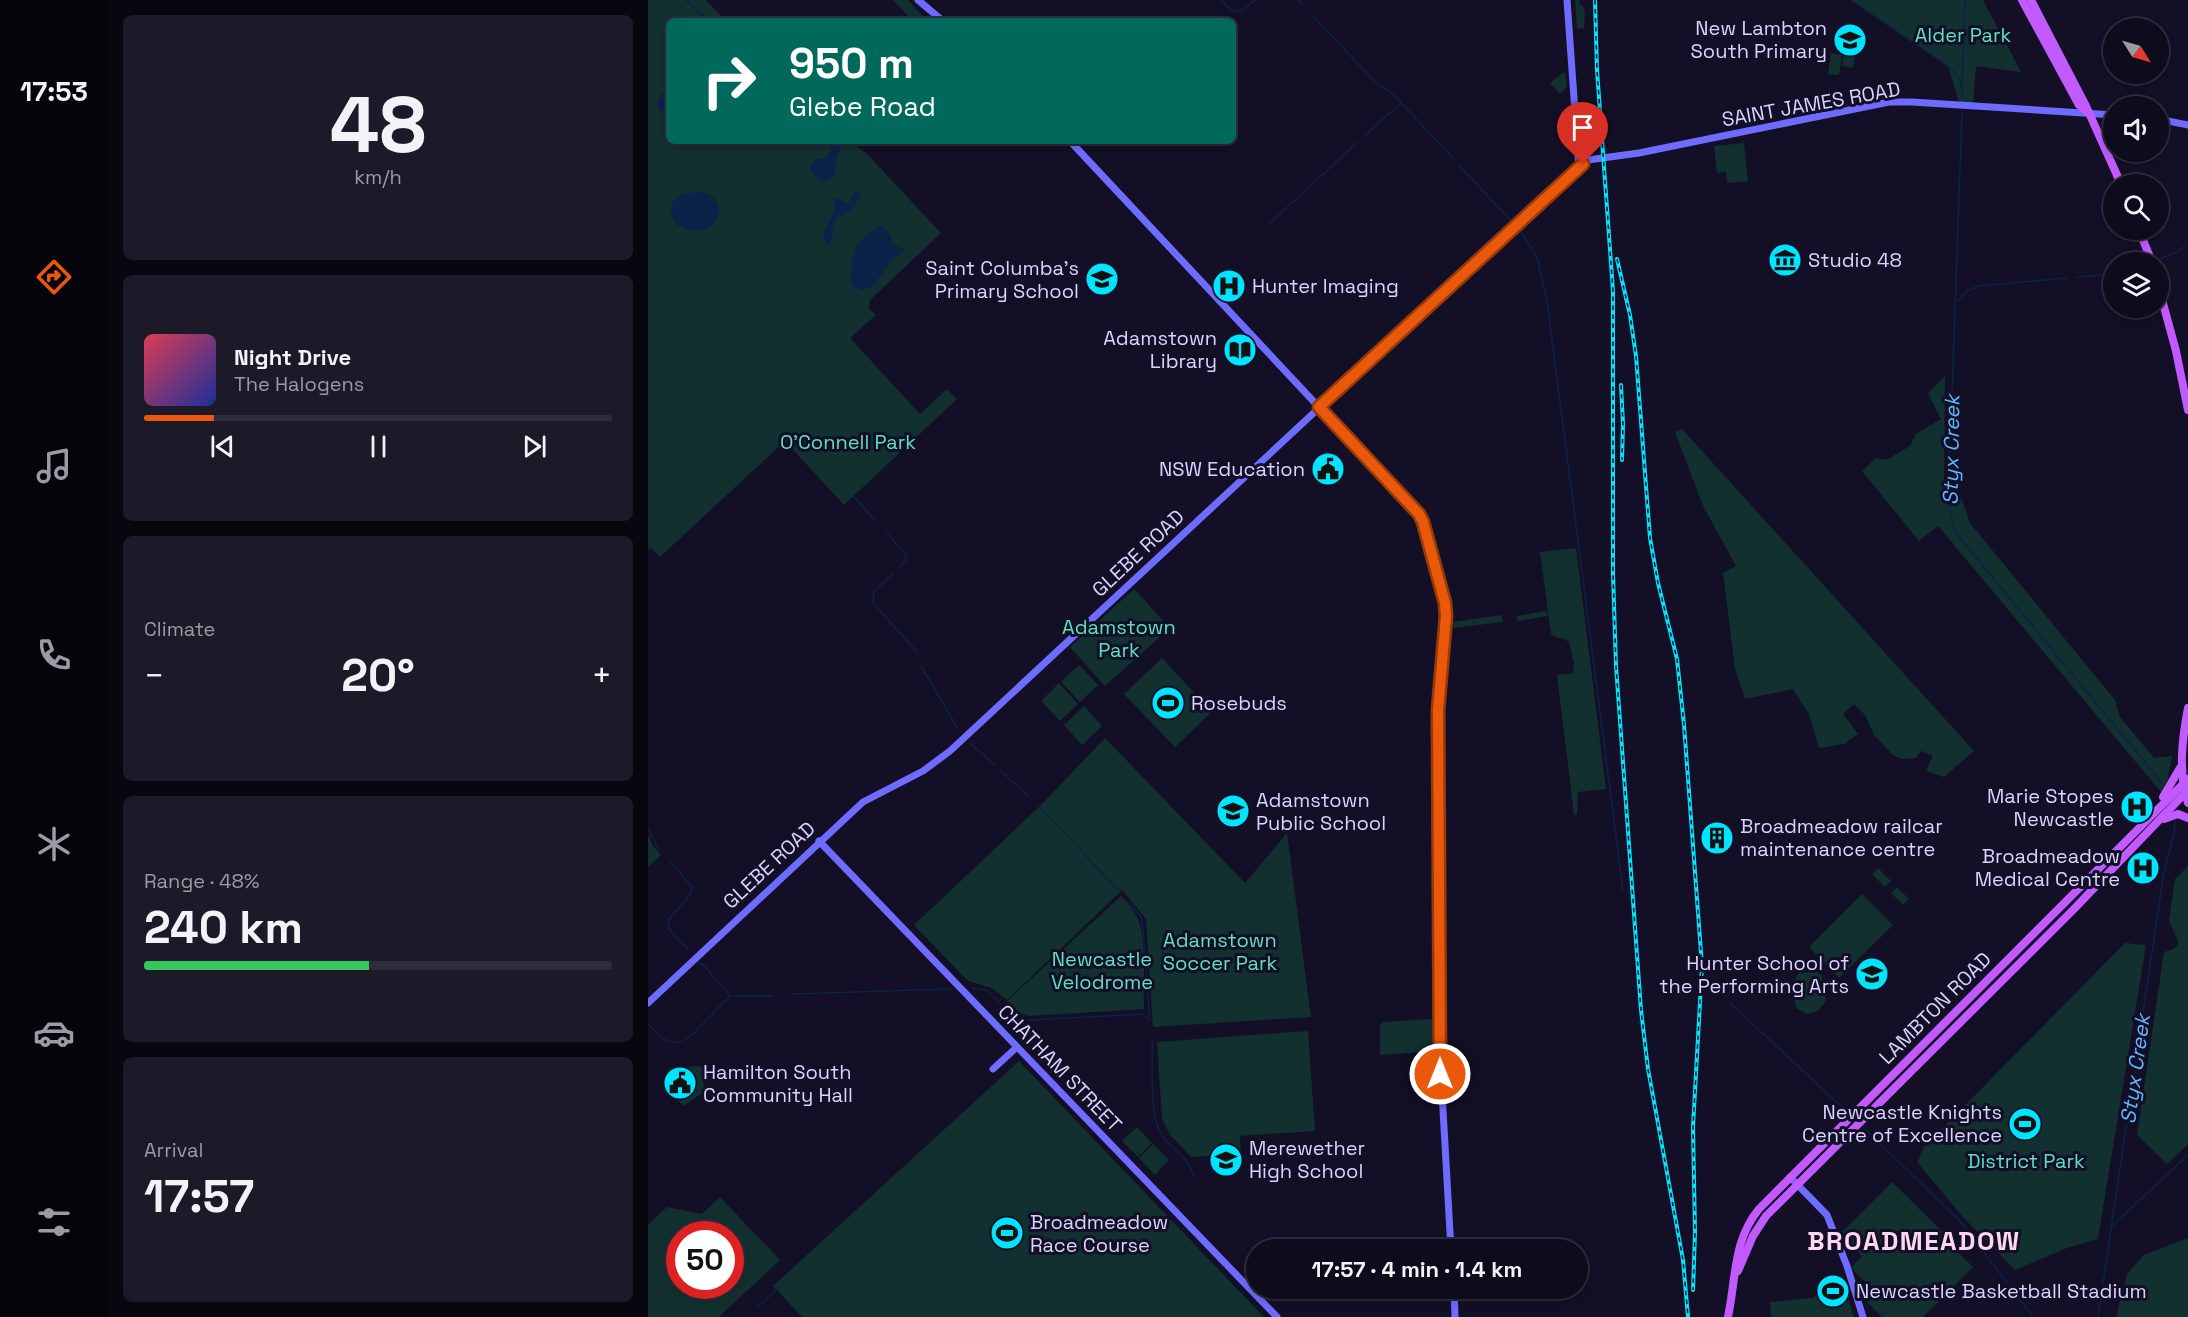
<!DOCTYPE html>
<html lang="en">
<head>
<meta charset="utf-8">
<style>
  body { margin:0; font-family:"Space Grotesk",sans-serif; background:#1c1929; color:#f1f3f6; height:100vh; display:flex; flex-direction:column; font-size:22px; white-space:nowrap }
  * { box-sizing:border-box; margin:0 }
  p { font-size:20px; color:#9b9ba3 }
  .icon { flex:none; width:33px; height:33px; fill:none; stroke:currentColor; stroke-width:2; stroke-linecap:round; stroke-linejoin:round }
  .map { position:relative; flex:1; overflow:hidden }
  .details { display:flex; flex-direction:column; gap:15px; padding:15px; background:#08060f; width:540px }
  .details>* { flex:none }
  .guide { position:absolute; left:18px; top:18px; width:570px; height:126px; border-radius:9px; box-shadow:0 3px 9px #0003,0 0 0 2px #2e2b3b; background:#00695c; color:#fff; overflow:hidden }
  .needle { width:39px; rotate:127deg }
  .fabs { position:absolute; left:1455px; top:18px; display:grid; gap:12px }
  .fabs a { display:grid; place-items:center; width:66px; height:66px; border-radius:50%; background:#0e0b1c; box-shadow:0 3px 9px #0003,0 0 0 2px #2e2b3b; font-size:30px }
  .speed { position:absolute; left:18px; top:1221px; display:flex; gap:12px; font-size:30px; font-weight:700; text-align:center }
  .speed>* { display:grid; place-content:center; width:78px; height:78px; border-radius:50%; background:#0e0b1c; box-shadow:0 3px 9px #0003,0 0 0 2px #2e2b3b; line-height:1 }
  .speed .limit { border:9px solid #d22; background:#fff; color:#111 }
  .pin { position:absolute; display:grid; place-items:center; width:51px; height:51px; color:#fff; margin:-62px -26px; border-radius:50% 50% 50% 0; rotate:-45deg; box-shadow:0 0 6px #0007 }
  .pin .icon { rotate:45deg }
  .me { position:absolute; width:66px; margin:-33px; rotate:0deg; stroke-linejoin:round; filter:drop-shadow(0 0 4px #0008) }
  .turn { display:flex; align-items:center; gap:21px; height:126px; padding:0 24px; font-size:27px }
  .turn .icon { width:78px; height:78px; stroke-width:2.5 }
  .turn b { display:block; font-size:42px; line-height:51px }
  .big { font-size:45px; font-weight:700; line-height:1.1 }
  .details .card { flex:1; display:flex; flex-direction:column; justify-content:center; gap:9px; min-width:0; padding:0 21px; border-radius:9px; background:#1c1929 }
  .details .dial { align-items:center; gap:0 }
  .dial b { font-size:78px; line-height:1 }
  .song { display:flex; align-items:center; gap:18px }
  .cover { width:72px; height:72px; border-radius:9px; background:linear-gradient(135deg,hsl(350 70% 55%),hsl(230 70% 35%)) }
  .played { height:6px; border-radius:3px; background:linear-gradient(90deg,#ea580c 15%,#2e2b3b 15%) }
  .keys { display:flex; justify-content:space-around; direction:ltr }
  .heat { display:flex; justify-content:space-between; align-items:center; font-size:33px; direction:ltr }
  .charge { height:9px; border-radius:4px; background:linear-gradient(90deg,#34c759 48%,#2e2b3b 0) }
  .trip { position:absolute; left:598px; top:1239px; width:342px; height:60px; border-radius:30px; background:#0e0b1c; box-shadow:0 3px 9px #0003,0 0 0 2px #2e2b3b; font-weight:700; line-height:60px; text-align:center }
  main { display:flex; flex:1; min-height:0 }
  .dock { display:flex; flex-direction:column; width:108px; justify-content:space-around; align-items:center; background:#06040b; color:#9b9ba3 }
  .dock .icon { width:42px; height:42px }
  .dock .current { color:#ea580c }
  .dock b { font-size:27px; color:#f1f3f6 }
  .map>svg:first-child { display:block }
  .green { fill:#12302f; fill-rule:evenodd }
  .water { fill:#0c2248 }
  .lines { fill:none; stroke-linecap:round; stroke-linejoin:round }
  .stream { stroke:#0c2248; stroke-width:1.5 }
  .secondary { stroke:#6f6bff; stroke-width:7 }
  .primary { stroke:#c25bff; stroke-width:8 }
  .rail-casing { stroke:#00e5ff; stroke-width:4 }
  .rail { stroke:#130f26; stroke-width:1.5; stroke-dasharray:4.5; stroke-linecap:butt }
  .route-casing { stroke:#983908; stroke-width:15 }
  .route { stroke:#ea580c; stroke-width:10 }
  .labels { text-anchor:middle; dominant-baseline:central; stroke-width:6; stroke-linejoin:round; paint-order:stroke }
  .poi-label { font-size:20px; fill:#d9d4ff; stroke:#130f26; text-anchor:start }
  .park-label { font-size:20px; fill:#5fe0c0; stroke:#130f26 }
  .street-label { font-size:20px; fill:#d9d4ff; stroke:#130f26 }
  .water-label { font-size:21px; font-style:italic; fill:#62b6ff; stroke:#130f26 }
  .district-label { font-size:26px; font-weight:bold; letter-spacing:1.5px; fill:#ffd6f0; stroke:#130f26 }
</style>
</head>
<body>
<main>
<nav class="dock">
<b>17:53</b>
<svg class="icon current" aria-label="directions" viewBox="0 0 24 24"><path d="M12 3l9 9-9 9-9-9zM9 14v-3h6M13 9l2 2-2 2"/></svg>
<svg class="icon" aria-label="music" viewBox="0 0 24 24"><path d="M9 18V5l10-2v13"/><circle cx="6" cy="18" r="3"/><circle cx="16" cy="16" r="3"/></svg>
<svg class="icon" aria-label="phone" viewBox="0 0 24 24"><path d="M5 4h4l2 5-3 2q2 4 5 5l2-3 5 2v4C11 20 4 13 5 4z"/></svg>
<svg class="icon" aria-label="climate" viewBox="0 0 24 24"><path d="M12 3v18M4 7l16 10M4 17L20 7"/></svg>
<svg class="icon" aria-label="car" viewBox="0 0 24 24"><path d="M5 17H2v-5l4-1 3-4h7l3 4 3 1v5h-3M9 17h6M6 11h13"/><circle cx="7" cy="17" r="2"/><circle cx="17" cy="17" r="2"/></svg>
<svg class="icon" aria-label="filters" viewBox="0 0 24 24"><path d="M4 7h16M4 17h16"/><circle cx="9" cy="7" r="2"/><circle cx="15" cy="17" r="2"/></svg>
</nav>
<section class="details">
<div class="card dial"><b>48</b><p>km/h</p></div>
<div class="card">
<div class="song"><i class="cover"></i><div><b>Night Drive</b><p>The Halogens</p></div></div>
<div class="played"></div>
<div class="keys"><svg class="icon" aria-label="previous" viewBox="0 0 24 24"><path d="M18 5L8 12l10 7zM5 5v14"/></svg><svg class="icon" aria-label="pause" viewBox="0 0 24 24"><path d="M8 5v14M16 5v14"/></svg><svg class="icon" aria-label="next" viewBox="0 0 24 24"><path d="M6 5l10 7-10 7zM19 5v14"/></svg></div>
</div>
<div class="card"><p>Climate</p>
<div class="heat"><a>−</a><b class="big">20°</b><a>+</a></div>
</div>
<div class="card"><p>Range · 48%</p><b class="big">240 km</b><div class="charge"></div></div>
<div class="card"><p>Arrival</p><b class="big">17:57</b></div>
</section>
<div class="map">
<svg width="1540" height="1317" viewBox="0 0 1540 1317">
  <rect width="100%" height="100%" fill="#130f26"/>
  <g class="green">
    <polygon points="0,0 58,0 78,21 21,21 21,141 202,141 219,154 293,233 222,300 221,308 228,315 202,338 272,414 299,389 309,399 196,505 137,441 12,557 3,548 0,550"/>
    <polygon points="245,0 260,0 279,21 265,21"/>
    <polygon points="927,0 931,0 932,5 935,6 937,12 936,28 929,29"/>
    <polygon points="1203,0 1335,0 1373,72 1328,66 1325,106 1312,105 1300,66"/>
    <polygon points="1197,45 1208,47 1205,68 1194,66"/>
    <polygon points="1183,53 1194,55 1191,75 1180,74"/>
    <polygon points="917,72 919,87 912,94 902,83 914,73"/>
    <polygon points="1096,143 1100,181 1079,183 1078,172 1069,173 1066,146"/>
    <polygon points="1297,376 1296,488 1312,494 1322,523 1467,700 1472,717 1506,758 1524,756 1519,781 1513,792 1290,526 1271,541 1214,471 1228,458 1238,460 1262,446 1268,434 1293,419 1280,393"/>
    <polygon points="1034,429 1326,751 1296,777 1278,771 1285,756 1273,751 1268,758 1253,759 1245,755 1226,735 1217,715 1206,704 1195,714 1210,734 1196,744 1171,748 1161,714 1145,689 1097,699 1087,669 1075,573 1088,566 1055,506 1027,432"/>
    <path d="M928,548l30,241 -28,3 -1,22 -3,1 -17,-140 16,-2 1,-9 -5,-22c-6,-5 -12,-3 -18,-8l-11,-82z"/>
    <polygon points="486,589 522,628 457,686 422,647"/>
    <polygon points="899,611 900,616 869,621 869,616"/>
    <polygon points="854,615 855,622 805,628 804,622"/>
    <polygon points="514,658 564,712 527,747 476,694"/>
    <polygon points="431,665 450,685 432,702 413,682"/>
    <polygon points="411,683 430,704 412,721 393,701"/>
    <polygon points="436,706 454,726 434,745 416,725"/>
    <polygon points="457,738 597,883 639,833 663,1017 505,1027 498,919 474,890 359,1000 344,988 320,981 266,925 394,804"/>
    <polygon points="0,835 5,846 13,855 0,867"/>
    <polygon points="1540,866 1540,1144 1519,1164 1489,1135 1516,952 1526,949 1531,943 1521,921 1527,879"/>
    <polygon points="1230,868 1243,881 1237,887 1224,874"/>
    <polygon points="1249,887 1261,899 1255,905 1243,893"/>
    <polygon points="1214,894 1245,925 1191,978 1161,947"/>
    <path d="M473,896c7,7 13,13 17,23 9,21 5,66 6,90l-115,7 -9,-2 -13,-13z"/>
    <polygon points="1477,943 1498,945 1450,1239 1419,1248 1367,1270 1314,1216 1269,1162 1276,1147"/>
    <polygon points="1168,971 1174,976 1178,1001 1170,1011 1159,1014 1148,1008 1144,984 1151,973"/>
    <polygon points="784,1019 785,1051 732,1055 732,1026 735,1022"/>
    <polygon points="660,1031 667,1131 592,1136 593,1154 543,1157 522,1135 514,1119 509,1042"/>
    <polygon points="371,1061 616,1317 154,1317 125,1286"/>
    <polygon points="55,1066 56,1092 35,1106 17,1086 36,1067"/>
    <polygon points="489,1127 504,1143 490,1157 474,1141"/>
    <polygon points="505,1144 521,1160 507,1175 491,1158"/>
    <polygon points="1244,1182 1308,1245 1306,1248 1325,1267 1275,1317 1234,1317 1215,1298 1224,1288 1203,1268 1214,1256 1192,1234"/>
    <path d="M72,1197l60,63 -61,57h-71v-92l19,-18 35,7zM32,1234h50v52h-50z"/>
    <polygon points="1540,1238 1540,1317 1468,1317 1479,1274 1496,1255"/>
    <polygon points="1194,1279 1206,1317 1123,1317 1122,1302 1165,1298 1180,1284"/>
  </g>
  <g class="water">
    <polygon points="21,85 21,108 14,111 9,107 10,100"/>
    <path d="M182,141h10l3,3c-2,5 -5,9 -6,14 -3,12 2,21 -13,24l-13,-10 -2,-5 7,-8 11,-1 4,-9z"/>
    <path d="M208,191l5,3 -9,17c-4,2 -10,4 -14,7 -9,7 -1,19 -10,27l-5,-7c2,-15 14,-23 11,-39l2,-1 11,5z"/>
    <path d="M50,192c37,3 21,56 -21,33l-7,-12 3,-12 10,-7z"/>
    <path d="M232,226h3l8,10 1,8 13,6 -16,13 -15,22 -12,6 -11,-6c1,-35 0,-39 29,-59z"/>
  </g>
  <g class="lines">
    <g class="stream">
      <polyline points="38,0 60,21"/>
      <path d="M573,0c15,16 19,14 34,0"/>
      <polyline points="650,0 654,5"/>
      <path d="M1203,0l97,66c11,10 15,16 14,31"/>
      <polyline points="665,16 730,85 743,92 804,157"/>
      <polyline points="1314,86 1317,0"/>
      <polyline points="1314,113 1300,505 1307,532 1515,784"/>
      <polyline points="716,136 753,103"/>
      <polyline points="811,165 862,220"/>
      <polyline points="622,223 710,142"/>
      <polyline points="873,232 889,257 899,301 975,890"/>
      <polyline points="1510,260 1531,251 1540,243"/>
      <polyline points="1429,277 1466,274"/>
      <polyline points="1309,301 1319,291 1331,286 1419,278"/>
      <polyline points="205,496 227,520"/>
      <polyline points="238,532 258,555 258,560 252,567"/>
      <polyline points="246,573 226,591 225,603 269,652"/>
      <polyline points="273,666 310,729"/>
      <polyline points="322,743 347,765"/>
      <polyline points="352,770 380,796"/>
      <polyline points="392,807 471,891"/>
      <polyline points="0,829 11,850"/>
      <path d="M23,862l21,25c-1,16 -29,28 -23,41 3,8 14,16 20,22"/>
      <polyline points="482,903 493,917 495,929 502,1020"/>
      <polyline points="53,963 82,995"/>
      <polyline points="324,988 338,990 352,1003"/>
      <polyline points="143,994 303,989"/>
      <polyline points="1082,1003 1195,1108"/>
      <polyline points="364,1015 370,1020 382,1020 495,1014 502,1021"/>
      <path d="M0,1024c15,15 22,26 43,12l39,-40h43"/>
      <path d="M504,1038c1,24 -3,75 8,94 8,16 31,26 33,44"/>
      <polyline points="1218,1130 1313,1222 1385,1317"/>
      <polyline points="1464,1226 1540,1155"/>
      <polyline points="109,1308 136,1282"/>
      <polyline points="99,1317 100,1316"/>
      <polyline points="1450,1317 1516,871 1526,834 1527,821"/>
    </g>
    <g class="secondary">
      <polyline points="270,0 295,21"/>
      <polyline points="919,0 931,168"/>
      <polyline points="1510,119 1540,125"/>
      <polyline points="422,141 771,514 775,522 797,603 798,616 790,710 792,1057 803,1250"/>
      <polyline points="171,841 629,1317"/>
      <polyline points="0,1003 215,802 275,771 302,751 827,263 940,160 991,153 1241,102 1264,102 1466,115"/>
      <polyline points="345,1069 369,1047"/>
      <polyline points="1142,1177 1179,1215 1199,1266 1215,1317"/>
      <polyline points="806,1288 807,1317"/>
    </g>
    <g class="primary">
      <polyline points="1374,0 1431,105 1439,112"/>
      <polyline points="1383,0 1437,104 1473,184"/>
      <polyline points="1491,230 1504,262"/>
      <polyline points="1510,285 1528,351 1540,410"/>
      <path d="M1540,708c-6,31 -10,64 0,95"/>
      <polyline points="1515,797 1532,768"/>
      <polyline points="1516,819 1530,814 1540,818"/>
      <polyline points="1090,1271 1105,1236 1118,1216 1425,910 1540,790"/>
      <path d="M1080,1317c8,-38 5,-77 31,-108l429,-430"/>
    </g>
    <g class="rail-casing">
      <g id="rail">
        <polyline points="947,0 949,70 965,291 965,574 968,666 993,1010 1000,1069 1035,1260 1040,1317"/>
        <polyline points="969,259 982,315 988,356 1002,538 1010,583 1029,659 1036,725 1054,966 1045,1127 1047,1233 1045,1290"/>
        <polyline points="973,385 975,424 974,460"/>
      </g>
    </g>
    <use href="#rail" class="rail"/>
  </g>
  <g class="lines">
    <g class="route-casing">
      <polyline id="route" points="792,1074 790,710 798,616 797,603 775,522 771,514 671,407 935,164"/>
    </g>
    <use href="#route" class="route"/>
  </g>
  <defs>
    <g id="school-disc" transform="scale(1.725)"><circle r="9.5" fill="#00e5ff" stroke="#130f26"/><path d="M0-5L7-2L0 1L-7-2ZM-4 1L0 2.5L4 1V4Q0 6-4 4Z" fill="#111"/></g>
    <g id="museum-disc" transform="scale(1.725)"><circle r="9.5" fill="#00e5ff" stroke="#130f26"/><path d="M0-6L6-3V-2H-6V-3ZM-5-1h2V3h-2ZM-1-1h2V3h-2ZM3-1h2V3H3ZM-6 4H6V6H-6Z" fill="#111"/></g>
    <g id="hospital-disc" transform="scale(1.725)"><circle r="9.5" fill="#00e5ff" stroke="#130f26"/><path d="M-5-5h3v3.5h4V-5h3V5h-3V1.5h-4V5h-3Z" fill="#111"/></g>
    <g id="library-disc" transform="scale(1.725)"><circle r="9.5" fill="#00e5ff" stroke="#130f26"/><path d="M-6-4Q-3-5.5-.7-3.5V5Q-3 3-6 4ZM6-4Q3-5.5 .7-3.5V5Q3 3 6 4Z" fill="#111"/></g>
    <g id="civic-disc" transform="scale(1.725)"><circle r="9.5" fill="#00e5ff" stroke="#130f26"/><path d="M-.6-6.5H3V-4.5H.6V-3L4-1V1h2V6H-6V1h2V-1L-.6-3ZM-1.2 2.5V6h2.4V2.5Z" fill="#111"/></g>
    <g id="stadium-disc" transform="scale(1.725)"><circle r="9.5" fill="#00e5ff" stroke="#130f26"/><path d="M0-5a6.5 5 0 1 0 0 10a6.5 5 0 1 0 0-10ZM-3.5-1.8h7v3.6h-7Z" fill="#111"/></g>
    <g id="building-disc" transform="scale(1.725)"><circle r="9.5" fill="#00e5ff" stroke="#130f26"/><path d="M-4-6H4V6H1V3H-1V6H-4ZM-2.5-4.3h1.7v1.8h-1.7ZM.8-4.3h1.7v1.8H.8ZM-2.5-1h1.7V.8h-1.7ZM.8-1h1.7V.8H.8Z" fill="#111"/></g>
  </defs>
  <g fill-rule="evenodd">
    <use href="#school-disc" x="1202" y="40"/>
    <use href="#museum-disc" x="1137" y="260"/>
    <use href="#school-disc" x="454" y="279"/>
    <use href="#hospital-disc" x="581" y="286"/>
    <use href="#library-disc" x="592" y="350"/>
    <use href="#civic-disc" x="680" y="469"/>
    <use href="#stadium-disc" x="520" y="703"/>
    <use href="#hospital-disc" x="1489" y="807"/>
    <use href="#school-disc" x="585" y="811"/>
    <use href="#building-disc" x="1069" y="838"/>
    <use href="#hospital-disc" x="1495" y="868"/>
    <use href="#school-disc" x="1224" y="974"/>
    <use href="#civic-disc" x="32" y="1083"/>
    <use href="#stadium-disc" x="1377" y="1124"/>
    <use href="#school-disc" x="578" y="1160"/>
    <use href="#stadium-disc" x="359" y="1233"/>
    <use href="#stadium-disc" x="1185" y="1291"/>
  </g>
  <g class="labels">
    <g class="poi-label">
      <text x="1179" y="28" text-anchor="end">New Lambton<tspan x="1179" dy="23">South Primary</tspan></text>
      <text x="1160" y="260">Studio 48</text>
      <text x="431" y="268" text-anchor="end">Saint Columba’s<tspan x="431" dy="23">Primary School</tspan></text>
      <text x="604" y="286">Hunter Imaging</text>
      <text x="569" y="338" text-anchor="end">Adamstown<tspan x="569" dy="23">Library</tspan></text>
      <text x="657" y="469" text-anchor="end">NSW Education</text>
      <text x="543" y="703">Rosebuds</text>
      <text x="1466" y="796" text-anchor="end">Marie Stopes<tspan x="1466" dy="23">Newcastle</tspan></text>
      <text x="608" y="800">Adamstown<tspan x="608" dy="23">Public School</tspan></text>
      <text x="1092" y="826">Broadmeadow railcar<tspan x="1092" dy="23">maintenance centre</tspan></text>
      <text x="1472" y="856" text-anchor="end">Broadmeadow<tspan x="1472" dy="23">Medical Centre</tspan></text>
      <text x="1201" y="963" text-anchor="end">Hunter School of<tspan x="1201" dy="23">the Performing Arts</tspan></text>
      <text x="55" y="1072">Hamilton South<tspan x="55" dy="23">Community Hall</tspan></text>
      <text x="1354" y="1112" text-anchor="end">Newcastle Knights<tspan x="1354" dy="23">Centre of Excellence</tspan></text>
      <text x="601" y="1148">Merewether<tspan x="601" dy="23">High School</tspan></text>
      <text x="382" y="1222">Broadmeadow<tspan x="382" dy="23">Race Course</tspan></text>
      <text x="1208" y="1291">Newcastle Basketball Stadium</text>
    </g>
    <g class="park-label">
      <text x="1315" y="35">Alder Park</text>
      <text x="200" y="442">O'Connell Park</text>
      <text x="471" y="627">Adamstown<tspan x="471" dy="23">Park</tspan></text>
      <text x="572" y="940">Adamstown<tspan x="572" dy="23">Soccer Park</tspan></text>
      <text x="454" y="959">Newcastle<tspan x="454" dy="23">Velodrome</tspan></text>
      <text x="1378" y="1161">District Park</text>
    </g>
    <g class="street-label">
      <text transform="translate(1163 104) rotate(-10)">SAINT JAMES ROAD</text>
      <text transform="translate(490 553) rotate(-43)">GLEBE ROAD</text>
      <text transform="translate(121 865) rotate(-43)">GLEBE ROAD</text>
      <text transform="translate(1287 1008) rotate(-45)">LAMBTON ROAD</text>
      <text transform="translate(412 1068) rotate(46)">CHATHAM STREET</text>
    </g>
    <g class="water-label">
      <text transform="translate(1303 450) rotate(-89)">Styx Creek</text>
      <text transform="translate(1487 1069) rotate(-82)">Styx Creek</text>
    </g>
    <g class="district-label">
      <text x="1266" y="1241">BROADMEADOW</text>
    </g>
  </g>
</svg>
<div class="fabs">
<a><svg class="needle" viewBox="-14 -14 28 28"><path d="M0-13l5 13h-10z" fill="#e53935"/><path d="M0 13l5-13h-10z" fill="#9b9ba3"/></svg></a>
<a><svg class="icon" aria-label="sound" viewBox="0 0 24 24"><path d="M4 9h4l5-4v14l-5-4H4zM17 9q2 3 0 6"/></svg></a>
<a><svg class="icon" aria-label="search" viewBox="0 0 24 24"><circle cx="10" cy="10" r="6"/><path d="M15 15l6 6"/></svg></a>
<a><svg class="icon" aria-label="layers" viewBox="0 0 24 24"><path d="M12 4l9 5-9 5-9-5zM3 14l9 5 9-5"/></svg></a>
</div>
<div class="speed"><div class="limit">50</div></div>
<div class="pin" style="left:935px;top:164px;background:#d93025"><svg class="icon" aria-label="arrive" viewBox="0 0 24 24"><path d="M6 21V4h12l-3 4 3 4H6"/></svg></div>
<svg class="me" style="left:792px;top:1074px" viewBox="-20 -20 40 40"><circle r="17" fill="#ea580c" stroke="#fff" stroke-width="3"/><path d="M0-11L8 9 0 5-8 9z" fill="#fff"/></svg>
<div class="trip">17:57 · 4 min · 1.4 km</div>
<div class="guide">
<div class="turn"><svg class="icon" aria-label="right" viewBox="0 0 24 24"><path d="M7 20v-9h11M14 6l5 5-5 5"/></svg><div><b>950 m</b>Glebe Road</div></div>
</div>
</div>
</main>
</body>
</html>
